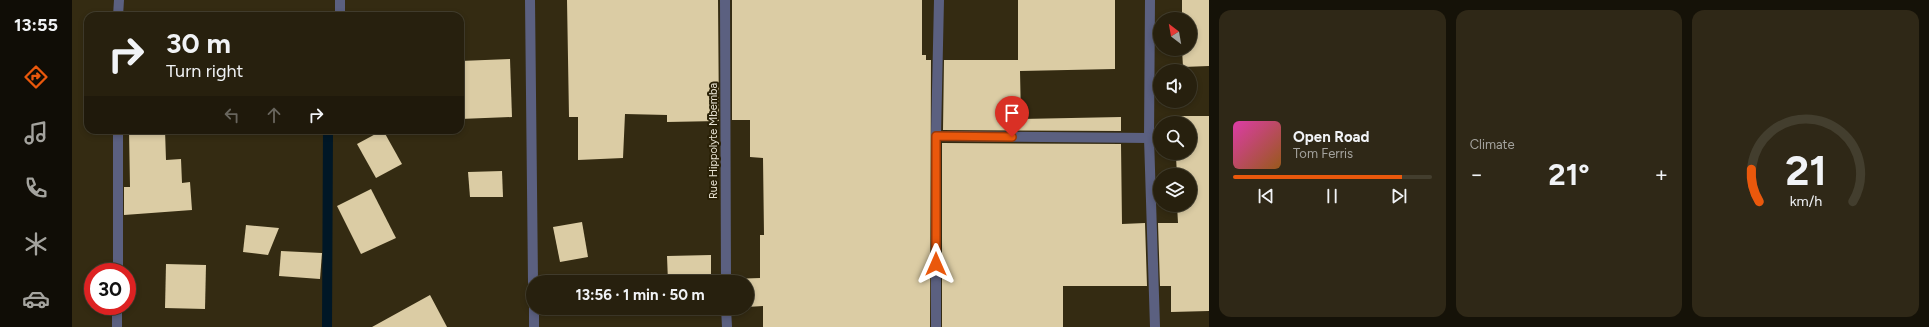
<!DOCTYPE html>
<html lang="en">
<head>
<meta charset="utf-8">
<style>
  body { margin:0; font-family:Figtree,sans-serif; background:#2f2817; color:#f1f3f6; height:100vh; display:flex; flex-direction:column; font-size:15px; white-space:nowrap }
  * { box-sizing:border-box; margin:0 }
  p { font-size:13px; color:#a4a39e }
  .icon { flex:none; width:22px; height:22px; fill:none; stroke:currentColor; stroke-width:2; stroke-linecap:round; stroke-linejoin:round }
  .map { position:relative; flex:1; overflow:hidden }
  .side { display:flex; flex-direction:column; gap:10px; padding:10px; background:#151208; width:720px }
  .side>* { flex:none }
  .guide { position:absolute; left:12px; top:12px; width:380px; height:122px; border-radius:12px; box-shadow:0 2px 6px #0003,0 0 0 1px #433e2e; background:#27200e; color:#f1f3f6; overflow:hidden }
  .needle { width:26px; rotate:329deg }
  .fabs { position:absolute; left:1081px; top:12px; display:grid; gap:8px }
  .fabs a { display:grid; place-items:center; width:44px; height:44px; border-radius:50%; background:#27200e; box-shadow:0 2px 6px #0003,0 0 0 1px #433e2e; font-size:20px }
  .speed { position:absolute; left:12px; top:263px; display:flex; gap:8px; font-size:20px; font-weight:700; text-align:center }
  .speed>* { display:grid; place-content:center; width:52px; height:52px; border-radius:50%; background:#27200e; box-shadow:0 2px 6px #0003,0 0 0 1px #433e2e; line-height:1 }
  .speed .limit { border:6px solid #d22; background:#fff; color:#111 }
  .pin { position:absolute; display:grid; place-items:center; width:34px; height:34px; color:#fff; margin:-41px -17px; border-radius:50% 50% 50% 0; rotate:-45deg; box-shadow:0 0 4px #0007 }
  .pin .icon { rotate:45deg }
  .me { position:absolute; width:44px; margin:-22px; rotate:0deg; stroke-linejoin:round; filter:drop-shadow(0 0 3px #0008) }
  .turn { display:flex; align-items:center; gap:14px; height:84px; padding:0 16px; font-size:18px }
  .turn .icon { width:52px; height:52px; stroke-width:2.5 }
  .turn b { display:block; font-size:28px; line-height:34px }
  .lanes { display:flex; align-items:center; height:38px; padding:0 16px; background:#0003; justify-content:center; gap:20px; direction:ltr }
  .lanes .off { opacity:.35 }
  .big { font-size:30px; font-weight:700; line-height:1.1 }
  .side .tile { flex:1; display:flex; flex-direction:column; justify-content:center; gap:6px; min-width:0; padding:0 14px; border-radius:12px; background:#2f2817 }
  .side .dial { align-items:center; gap:0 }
  .dial svg { height:104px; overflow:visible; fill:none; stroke:#433e2e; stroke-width:7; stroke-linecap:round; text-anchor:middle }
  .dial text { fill:#f1f3f6; stroke:none }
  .song { display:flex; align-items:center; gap:12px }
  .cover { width:48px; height:48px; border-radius:6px; background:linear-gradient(135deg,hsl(320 70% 55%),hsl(30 70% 35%)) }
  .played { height:4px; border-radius:2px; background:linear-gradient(90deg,#ea580c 85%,#433e2e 85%) }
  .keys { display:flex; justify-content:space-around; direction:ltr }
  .heat { display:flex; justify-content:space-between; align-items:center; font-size:22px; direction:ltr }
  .side .tiles { flex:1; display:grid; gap:10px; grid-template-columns:repeat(3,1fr) }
  .trip { position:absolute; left:454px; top:275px; width:228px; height:40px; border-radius:20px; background:#27200e; box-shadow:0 2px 6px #0003,0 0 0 1px #433e2e; font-weight:700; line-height:40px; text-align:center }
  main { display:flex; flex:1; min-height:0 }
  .tabs { display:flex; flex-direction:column; width:72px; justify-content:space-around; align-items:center; background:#100d06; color:#a4a39e }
  .tabs .icon { width:28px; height:28px }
  .tabs .current { color:#ea580c }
  .tabs b { font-size:18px; color:#f1f3f6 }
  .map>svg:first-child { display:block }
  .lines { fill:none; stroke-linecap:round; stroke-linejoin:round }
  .stream { stroke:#001726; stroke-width:10 }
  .building { fill:#dbcca4 }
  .street { stroke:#5b6080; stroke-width:10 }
  .route-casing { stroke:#983908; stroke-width:10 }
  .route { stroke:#ea580c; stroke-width:7 }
  .labels { text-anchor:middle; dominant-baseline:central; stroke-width:4; stroke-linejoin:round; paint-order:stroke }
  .street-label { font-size:11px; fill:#e6e1d2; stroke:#2a2107 }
</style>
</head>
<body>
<main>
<nav class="tabs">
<b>13:55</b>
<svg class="icon current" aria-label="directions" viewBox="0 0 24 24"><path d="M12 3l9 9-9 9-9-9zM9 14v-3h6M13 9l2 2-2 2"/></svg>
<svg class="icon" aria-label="music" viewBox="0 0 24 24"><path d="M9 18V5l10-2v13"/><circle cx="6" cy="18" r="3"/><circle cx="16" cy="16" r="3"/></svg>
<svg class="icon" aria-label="phone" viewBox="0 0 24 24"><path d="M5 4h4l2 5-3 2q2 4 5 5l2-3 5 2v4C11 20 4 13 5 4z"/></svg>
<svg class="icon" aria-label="climate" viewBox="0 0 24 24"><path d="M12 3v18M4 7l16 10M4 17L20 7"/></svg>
<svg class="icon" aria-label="car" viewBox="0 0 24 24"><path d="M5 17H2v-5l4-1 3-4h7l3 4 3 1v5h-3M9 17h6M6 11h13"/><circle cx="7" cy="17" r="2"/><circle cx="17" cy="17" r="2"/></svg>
</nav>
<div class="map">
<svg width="1137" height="327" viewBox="0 0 1137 327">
  <rect width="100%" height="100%" fill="#342b12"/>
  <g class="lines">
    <polyline class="stream" points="255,327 256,130"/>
  </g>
  <g class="building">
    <polygon points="495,0 646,0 647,121 595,122 595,115 553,114 551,158 506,160 506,117 497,117"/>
    <polygon points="660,0 850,0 850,55 854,55 854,60 859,60 858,327 691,327 691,306 675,307 675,282 660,282 660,279 688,278 688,235 692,235 691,158 678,157 678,120 660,120"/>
    <polygon points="946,0 1043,0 1043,69 948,71 949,119 1049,117 1049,131 871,130 872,60 946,60"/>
    <polygon points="1110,0 1137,0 1137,66 1111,67 1110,49 1118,49 1118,19 1110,19"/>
    <polygon points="438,59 440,117 388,119 388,61"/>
    <polygon points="1102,116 1137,116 1137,311 1099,312 1099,286 1088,286 1086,223 1106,223 1105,205 1118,205 1118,175 1105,175 1104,157 1102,157 1102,153 1118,153 1118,123 1102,123"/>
    <polygon points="57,130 93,130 94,160 109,159 110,183 118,182 120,210 52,215 52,187 58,187"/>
    <polygon points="311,130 330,164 304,178 285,144"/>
    <polygon points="870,143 1049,144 1050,224 1073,223 1075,286 991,286 991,327 870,327"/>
    <polygon points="430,171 431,197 398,197 396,172"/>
    <polygon points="299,189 324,238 289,254 265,206"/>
    <polygon points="510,222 516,257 488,262 481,227"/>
    <polygon points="174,225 207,228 196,255 171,252"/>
    <polygon points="209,251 250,253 248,279 207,276"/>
    <polygon points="639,255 639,280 647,279 648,282 596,282 595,256"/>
    <polygon points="94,264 134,265 133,309 93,308"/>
    <polygon points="499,278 547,281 547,282 498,282"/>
    <polygon points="358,295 375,327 300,327"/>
    <polygon points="497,308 545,308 545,315 497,313"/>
  </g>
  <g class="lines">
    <g class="street">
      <polyline points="268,0 268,16"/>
      <polyline points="458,0 461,282"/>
      <polyline points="653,0 654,282"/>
      <polyline points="1078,0 1077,138 1083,327"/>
      <polyline points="46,16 47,0"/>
      <polyline points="864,136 1077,138"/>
      <polyline points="46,272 46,130"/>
      <polyline points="462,308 462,327"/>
      <polyline points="654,308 655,327"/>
      <polyline points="45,327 45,306"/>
      <polyline points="864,327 864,136 867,0"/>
    </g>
  </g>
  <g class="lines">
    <g class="route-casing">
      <polyline id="route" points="864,264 864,136 940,137"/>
    </g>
    <use href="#route" class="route"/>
  </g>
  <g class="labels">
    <g class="street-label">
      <text transform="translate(641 141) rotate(-90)">Rue Hippolyte Mbemba</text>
    </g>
  </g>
</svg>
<div class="fabs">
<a><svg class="needle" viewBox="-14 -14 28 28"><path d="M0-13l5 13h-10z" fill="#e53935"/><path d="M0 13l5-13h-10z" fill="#a4a39e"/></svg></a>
<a><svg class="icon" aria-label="sound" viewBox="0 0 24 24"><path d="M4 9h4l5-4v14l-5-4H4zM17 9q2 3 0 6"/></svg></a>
<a><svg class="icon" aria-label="search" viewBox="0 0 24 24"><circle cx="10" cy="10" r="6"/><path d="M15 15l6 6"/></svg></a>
<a><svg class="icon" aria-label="layers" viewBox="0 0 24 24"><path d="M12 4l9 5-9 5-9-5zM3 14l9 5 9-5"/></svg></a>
</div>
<div class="speed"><div class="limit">30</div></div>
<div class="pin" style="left:940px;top:137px;background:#d93025"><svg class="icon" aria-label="arrive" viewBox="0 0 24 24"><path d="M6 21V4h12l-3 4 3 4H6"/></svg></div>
<svg class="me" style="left:864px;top:264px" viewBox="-20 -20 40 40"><path d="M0-17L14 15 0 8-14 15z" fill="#ea580c" stroke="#fff" stroke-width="4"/></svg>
<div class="trip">13:56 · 1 min · 50 m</div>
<div class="guide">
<div class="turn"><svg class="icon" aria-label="right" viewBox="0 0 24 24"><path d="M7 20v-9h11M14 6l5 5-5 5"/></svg><div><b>30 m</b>Turn right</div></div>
<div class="lanes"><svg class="icon off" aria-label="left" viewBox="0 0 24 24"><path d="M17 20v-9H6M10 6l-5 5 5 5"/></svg><svg class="icon off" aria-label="ahead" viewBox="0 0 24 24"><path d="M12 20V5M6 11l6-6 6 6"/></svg><svg class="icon" aria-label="right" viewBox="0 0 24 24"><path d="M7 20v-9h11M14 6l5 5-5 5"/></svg></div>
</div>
</div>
<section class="side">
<div class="tiles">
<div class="tile">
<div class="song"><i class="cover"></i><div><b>Open Road</b><p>Tom Ferris</p></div></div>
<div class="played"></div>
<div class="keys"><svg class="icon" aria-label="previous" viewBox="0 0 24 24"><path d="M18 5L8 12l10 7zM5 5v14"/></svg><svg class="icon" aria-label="pause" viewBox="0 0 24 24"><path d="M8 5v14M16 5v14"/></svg><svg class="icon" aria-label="next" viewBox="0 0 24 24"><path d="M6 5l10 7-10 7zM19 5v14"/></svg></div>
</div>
<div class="tile"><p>Climate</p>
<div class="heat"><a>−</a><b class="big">21°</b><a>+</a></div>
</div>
<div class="tile dial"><svg viewBox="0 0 100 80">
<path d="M14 69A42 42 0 1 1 86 69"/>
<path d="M14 69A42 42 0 0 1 8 44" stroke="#ea580c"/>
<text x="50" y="56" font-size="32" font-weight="700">21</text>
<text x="50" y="72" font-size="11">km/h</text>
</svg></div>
</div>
</section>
</main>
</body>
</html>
